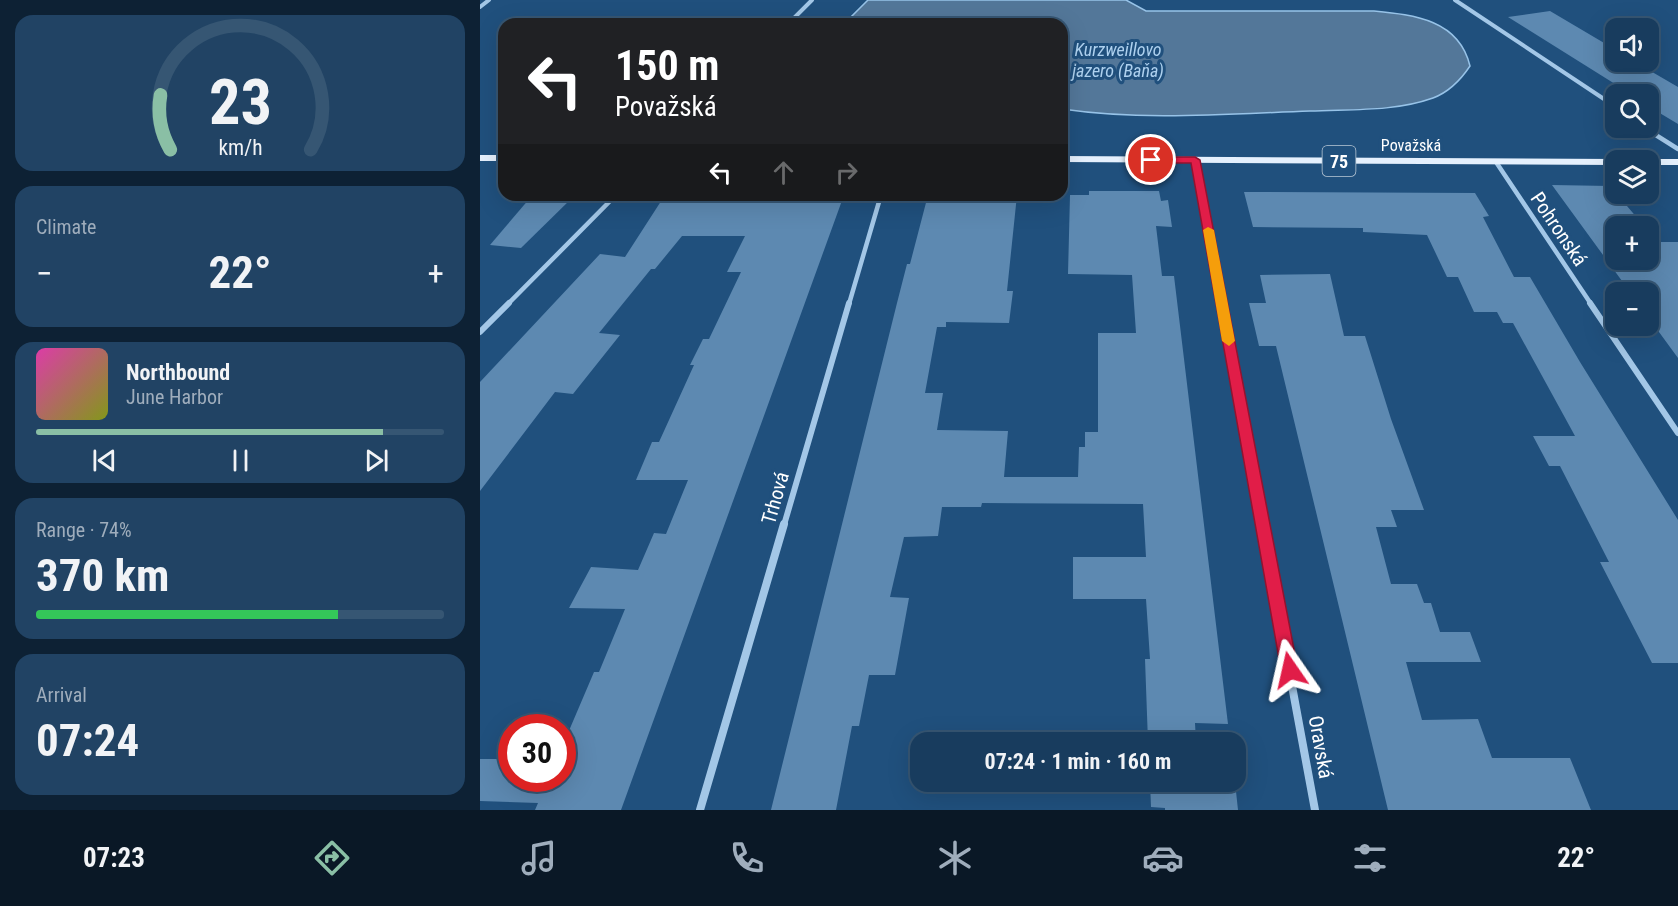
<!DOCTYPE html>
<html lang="en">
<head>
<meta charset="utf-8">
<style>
  body { margin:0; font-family:"Roboto Condensed",sans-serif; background:#214364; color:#f1f3f6; height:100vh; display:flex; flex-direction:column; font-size:22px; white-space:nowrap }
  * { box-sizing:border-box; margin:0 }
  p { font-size:20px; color:#9fadbc }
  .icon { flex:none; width:33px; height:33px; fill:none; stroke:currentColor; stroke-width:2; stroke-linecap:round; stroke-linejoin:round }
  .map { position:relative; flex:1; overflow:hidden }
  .drawer { display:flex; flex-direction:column; gap:15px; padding:15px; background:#0d2134; width:480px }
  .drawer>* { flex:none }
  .top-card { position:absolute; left:18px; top:18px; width:570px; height:183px; border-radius:18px; box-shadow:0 6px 24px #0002,0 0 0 2px #365673; background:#202124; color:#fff; overflow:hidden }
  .fabs { position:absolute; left:1125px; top:18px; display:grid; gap:12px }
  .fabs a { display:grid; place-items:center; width:54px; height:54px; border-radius:12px; background:#183c5e; box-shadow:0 6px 24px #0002,0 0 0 2px #365673; font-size:30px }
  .speed { position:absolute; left:18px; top:714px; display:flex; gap:12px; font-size:30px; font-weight:700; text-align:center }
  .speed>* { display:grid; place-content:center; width:78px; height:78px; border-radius:50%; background:#183c5e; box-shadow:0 6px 24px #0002,0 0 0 2px #365673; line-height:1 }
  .speed .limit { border:9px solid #d22; background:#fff; color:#111 }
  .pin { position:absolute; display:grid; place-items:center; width:51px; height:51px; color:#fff; margin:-26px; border:3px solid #fff; border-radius:50%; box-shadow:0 2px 6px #0007 }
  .me { position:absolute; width:66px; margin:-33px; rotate:349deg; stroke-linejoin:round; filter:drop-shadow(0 0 4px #0008) }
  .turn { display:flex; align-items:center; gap:21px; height:126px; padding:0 18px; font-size:27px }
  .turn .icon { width:78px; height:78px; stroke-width:2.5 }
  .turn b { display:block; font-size:42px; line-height:51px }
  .lanes { display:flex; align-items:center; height:57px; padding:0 18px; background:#0003; justify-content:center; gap:30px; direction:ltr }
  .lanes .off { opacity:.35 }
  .big { font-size:45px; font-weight:700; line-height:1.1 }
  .drawer .card { flex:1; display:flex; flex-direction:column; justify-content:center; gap:9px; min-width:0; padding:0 21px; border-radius:18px; background:#214364 }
  .drawer .dial { align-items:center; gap:0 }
  .dial svg { height:156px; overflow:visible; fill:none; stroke:#365673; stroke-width:7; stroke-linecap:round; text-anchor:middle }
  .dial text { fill:#f1f3f6; stroke:none }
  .song { display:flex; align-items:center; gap:18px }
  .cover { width:72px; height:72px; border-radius:9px; background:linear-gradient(135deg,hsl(320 70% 55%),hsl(70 70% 35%)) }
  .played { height:6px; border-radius:3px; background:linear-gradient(90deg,#8abfa5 85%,#365673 85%) }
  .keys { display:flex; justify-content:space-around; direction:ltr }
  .heat { display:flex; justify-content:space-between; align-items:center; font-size:33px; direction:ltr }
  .charge { height:9px; border-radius:4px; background:linear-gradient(90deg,#34c759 74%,#365673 0) }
  .trip { position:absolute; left:430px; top:732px; width:336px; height:60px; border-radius:18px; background:#183c5e; box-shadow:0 6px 24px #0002,0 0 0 2px #365673; font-weight:700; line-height:60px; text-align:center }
  .tab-bar { display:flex; height:96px; justify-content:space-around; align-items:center; background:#0a1826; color:#9fadbc }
  .tab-bar .icon { width:42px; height:42px }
  .tab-bar .active { color:#8abfa5 }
  .tab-bar b { font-size:27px; color:#f1f3f6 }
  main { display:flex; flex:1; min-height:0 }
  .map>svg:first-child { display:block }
  .water { fill:#537799; stroke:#97c3e8; stroke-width:1.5 }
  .building { fill:#5d89b1 }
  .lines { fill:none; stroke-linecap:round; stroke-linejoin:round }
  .street-far3 { stroke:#a3c7e7; stroke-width:4 }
  .street-far2 { stroke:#a3c7e7; stroke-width:4.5 }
  .street-far1 { stroke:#a3c7e7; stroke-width:6 }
  .street { stroke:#a3c7e7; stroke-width:8 }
  .primary { fill:#e5f0fd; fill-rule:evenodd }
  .route { fill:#e11d48; stroke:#92132f; stroke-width:1.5 }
  .slow { fill:#f59e0b }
  .labels { text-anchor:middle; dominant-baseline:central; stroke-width:6; stroke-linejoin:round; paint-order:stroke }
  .far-street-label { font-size:16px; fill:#fff; stroke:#20507d }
  .far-water-label { font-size:18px; font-style:italic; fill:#aed1ef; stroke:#20507d }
  .shield { fill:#20507d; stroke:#bccad8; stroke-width:1.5 }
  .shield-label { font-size:18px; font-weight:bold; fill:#fff }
  .street-label { font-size:20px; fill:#fff; stroke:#20507d }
</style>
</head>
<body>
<main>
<section class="drawer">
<div class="card dial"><svg viewBox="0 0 100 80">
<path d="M14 69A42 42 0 1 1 86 69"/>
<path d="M14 69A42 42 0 0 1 9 41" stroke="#8abfa5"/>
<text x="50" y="56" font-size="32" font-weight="700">23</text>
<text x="50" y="72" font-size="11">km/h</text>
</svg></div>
<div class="card"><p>Climate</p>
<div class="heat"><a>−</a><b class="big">22°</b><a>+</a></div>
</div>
<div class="card">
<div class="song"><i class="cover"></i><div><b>Northbound</b><p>June Harbor</p></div></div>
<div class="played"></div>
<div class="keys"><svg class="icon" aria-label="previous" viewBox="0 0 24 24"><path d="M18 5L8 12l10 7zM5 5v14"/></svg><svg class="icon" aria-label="pause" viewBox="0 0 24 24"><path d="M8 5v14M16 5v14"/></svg><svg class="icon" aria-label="next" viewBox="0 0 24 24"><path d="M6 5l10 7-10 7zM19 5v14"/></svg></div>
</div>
<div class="card"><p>Range · 74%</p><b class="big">370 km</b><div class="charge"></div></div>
<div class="card"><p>Arrival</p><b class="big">07:24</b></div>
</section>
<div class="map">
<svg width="1198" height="810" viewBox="0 0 1198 810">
  <rect width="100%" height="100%" fill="#20507d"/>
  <path class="water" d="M388,0h258l20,11h228c41,4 85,9 96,55 -10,15 -21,26 -37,32 -39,14 -83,11 -123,13 -83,3 -166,10 -248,-2v-85h-215l1,-4z"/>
  <g class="building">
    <polygon points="1070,11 1136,50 1136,62 1155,62 1198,87 1198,124 1168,106 1168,94 1151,94 1028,17"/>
    <polygon points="1072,185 1130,186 1164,226 1136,226 1136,260 1168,260 1168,232 1177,242 1198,242 1198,358 1168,317 1168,292 1150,292"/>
    <polygon points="609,191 679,191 681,201 688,200 692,227 676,226 682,276 694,276 748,724 715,723 716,742 668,742 665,659 670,659 666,599 593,599 593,557 666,557 663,504 502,503 501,507 462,507 458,536 424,537 410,597 429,598 415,675 389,675 379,726 372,726 356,810 291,810 417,303 427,264 430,264 448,195 537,195 527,291 533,291 529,323 466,322 466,327 457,327 445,393 463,393 457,430 528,431 524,477 598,477 599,447 605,447 605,432 618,432 618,333 656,333 652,275 588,274 590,195 609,195"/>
    <polygon points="764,192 995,193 1009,216 1003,217 1005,221 1034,277 1050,277 1100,362 1198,520 1198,663 1172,663 1120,562 1129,562 1080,466 1069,466 1053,436 1095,436 1033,323 1023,323 1017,312 994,312 978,277 967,277 947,235 883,232 883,228 773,227"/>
    <polygon points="185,195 364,195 141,810 55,810 58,803 0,801 0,759 32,759 32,778 82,778 82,733 88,733 114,672 119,672 145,609 89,608 111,567 158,570 174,533 186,534 208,480 156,480 172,442 179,442 214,365 210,365 223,339 229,339 261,272 247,272 265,236 202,236 175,269 171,269 119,333 140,335 93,394 75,392 0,491 0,382 120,254 145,257"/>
    <polygon points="50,198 92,198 41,248 10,245"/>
    <polygon points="850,274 864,336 885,336 911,419 944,510 911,510 917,527 896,527 911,584 937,584 944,603 951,603 960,632 990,632 1001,662 926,662 942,720 998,719 1012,758 1090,758 1111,810 908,810 796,346 779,346 769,303 786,303 780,275"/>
    <polygon points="670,782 755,782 758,810 685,810 685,808 671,807"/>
  </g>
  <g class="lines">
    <g class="street-far3">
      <polyline points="975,0 1136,107"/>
      <polyline points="0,7 9,0"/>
      <polyline points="308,24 332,0"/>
      <polyline points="1166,128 1174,133"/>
    </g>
    <g class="street-far2">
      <polyline points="1171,132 1198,149"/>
      <polyline points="715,160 742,304"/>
      <polyline points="1016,162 1111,304"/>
      <polyline points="28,304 136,195"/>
      <polyline points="369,304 401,195"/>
    </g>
    <g class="street-far1">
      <polyline points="741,303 782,525"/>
      <polyline points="1110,303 1198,433"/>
      <polyline points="0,332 29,303"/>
      <polyline points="304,525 369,303"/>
    </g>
    <g class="street">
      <polyline points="782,524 835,810"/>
      <polyline points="220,810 304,524"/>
    </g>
    <g class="primary">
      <rect x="0" y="155" width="24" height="6"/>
      <polygon points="582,156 1136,159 1140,160 1136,160 1136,165 582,162"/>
      <polygon points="1168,159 1198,159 1198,165 1168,165 1168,160 1164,160"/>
    </g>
  </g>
  <polygon class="route" points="715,157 720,160 818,670 816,676 810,679 803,676 801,670 711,163 671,163 666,160 671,157"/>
  <polygon class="slow" points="728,227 734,230 755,341 749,346 742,341 723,230"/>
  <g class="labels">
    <g class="far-street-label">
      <text x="931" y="145">Považská</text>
    </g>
    <g class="far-water-label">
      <text x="638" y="49">Kurzweillovo<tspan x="638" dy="21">jazero (Baňa)</tspan></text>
    </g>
    <rect class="shield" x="842.5" y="146" width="33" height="30" rx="4.5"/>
    <g class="shield-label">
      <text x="859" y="161">75</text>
    </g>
    <g class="street-label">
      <text transform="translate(1079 229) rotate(56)">Pohronská</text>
      <text transform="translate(295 498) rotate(-74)">Trhová</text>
      <text transform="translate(841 747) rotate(80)">Oravská</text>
    </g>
  </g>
</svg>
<div class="fabs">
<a><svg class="icon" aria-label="sound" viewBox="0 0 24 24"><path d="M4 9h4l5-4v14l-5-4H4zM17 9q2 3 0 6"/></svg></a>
<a><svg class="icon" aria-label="search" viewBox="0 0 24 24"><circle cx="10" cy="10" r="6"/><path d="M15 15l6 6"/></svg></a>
<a><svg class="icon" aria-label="layers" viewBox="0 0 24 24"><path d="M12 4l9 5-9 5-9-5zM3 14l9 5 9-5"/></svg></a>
<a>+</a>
<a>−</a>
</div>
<div class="speed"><div class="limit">30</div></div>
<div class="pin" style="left:671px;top:160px;background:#d93025"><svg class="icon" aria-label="arrive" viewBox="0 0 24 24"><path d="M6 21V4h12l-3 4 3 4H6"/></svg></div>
<svg class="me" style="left:810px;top:670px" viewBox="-20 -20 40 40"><path d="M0-17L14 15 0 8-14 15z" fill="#e11d48" stroke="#fff" stroke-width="4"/></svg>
<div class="trip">07:24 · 1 min · 160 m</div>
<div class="top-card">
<div class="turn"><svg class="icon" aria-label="left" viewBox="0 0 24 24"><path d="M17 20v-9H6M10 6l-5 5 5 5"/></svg><div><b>150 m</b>Považská</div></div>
<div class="lanes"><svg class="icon" aria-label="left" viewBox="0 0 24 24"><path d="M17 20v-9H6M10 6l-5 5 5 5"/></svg><svg class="icon off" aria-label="ahead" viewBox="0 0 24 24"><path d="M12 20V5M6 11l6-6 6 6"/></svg><svg class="icon off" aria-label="right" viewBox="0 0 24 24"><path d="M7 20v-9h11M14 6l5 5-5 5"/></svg></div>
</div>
</div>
</main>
<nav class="tab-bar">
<b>07:23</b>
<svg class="icon active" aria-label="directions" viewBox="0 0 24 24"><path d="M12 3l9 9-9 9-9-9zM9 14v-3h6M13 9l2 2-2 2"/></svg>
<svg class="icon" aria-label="music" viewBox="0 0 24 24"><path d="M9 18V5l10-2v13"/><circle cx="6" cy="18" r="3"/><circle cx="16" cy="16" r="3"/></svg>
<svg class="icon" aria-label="phone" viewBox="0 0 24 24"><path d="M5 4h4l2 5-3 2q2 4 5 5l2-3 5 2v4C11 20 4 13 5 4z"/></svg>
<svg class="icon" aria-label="climate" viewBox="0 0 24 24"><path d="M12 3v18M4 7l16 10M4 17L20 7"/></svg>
<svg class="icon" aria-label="car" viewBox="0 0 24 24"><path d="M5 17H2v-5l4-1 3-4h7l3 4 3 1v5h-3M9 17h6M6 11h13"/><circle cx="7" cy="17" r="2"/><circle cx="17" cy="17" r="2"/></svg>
<svg class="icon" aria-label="filters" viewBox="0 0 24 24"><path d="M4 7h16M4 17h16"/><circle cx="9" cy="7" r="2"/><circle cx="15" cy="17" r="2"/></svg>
<b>22°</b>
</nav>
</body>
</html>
